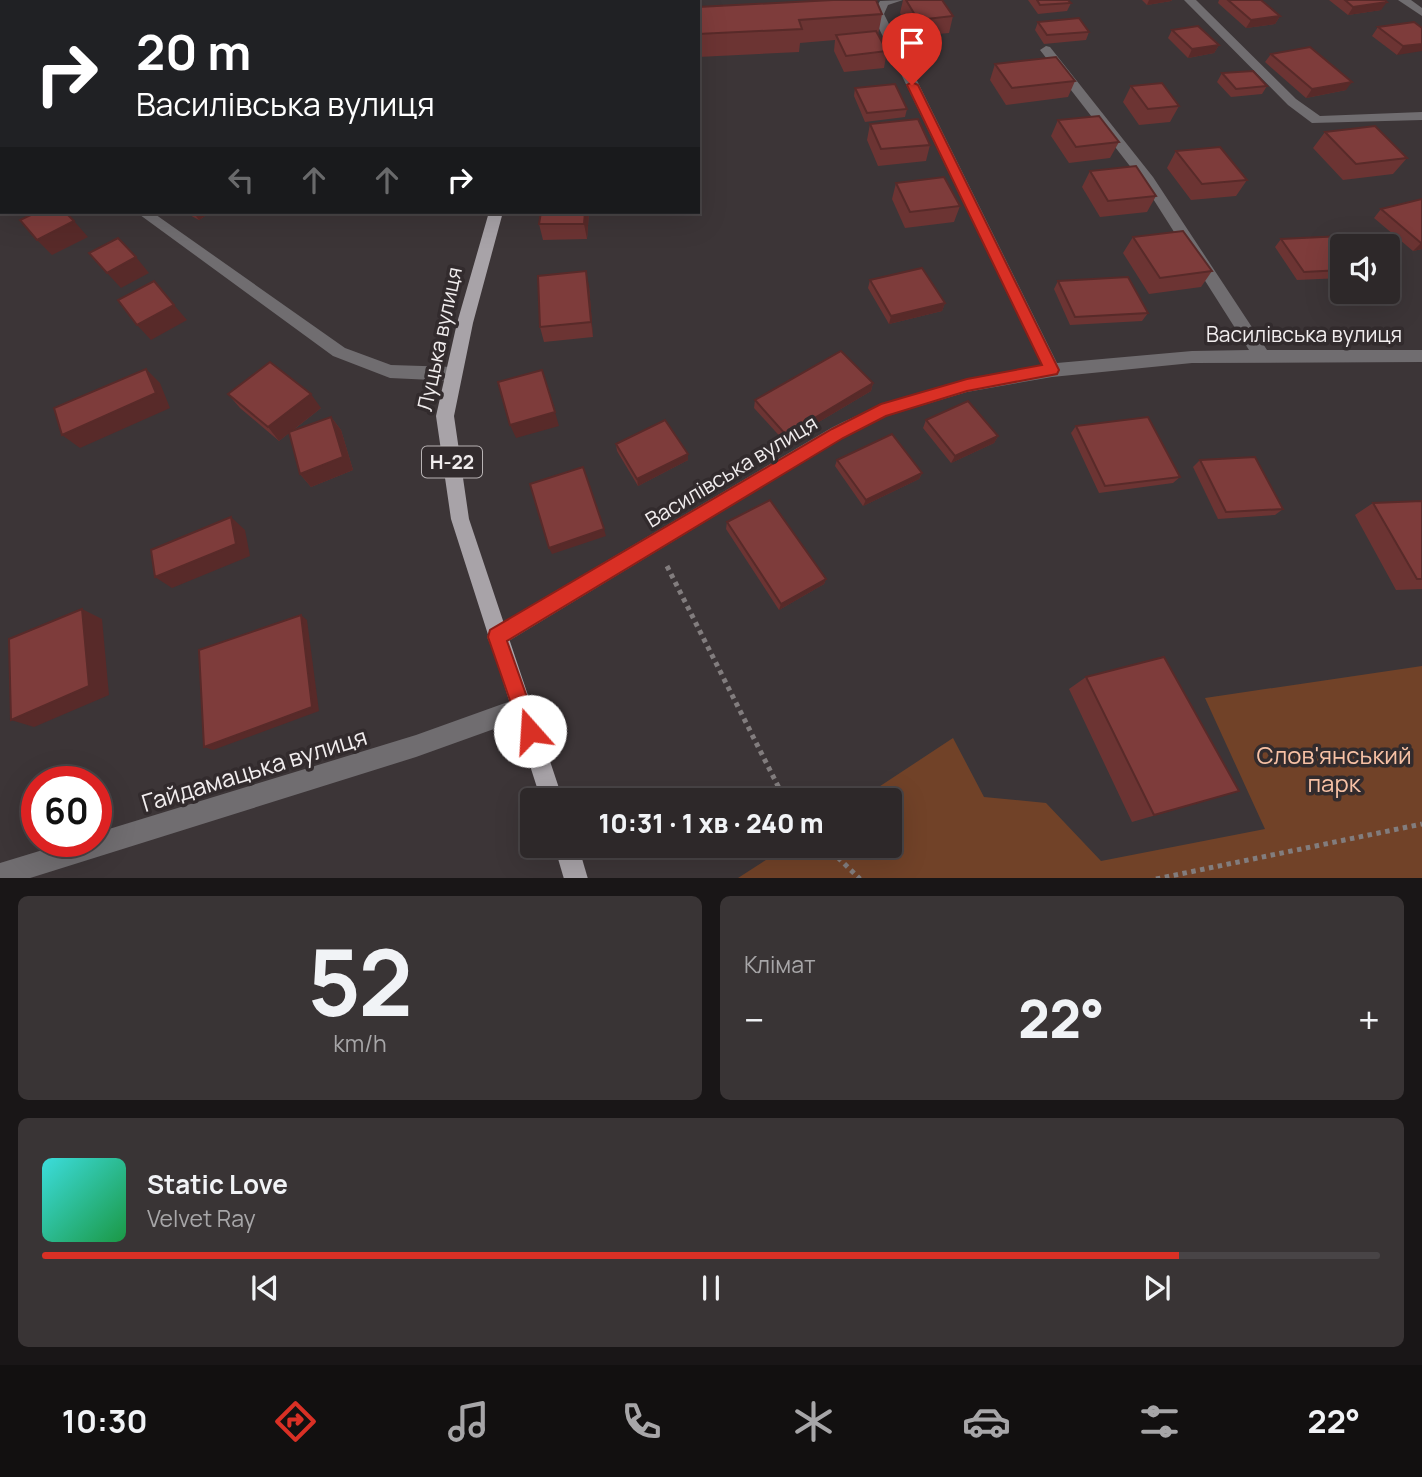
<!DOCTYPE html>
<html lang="uk">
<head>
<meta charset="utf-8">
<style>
  body { margin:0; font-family:Manrope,sans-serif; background:#393435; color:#f1f3f6; height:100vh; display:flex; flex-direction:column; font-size:26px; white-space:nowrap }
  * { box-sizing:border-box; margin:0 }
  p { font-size:23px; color:#a7a6a8 }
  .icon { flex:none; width:38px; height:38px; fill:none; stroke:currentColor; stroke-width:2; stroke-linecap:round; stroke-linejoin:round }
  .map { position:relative; height:878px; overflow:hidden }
  .drawer { display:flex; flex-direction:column; gap:18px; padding:18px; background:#191617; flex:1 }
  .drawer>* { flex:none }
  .guide { position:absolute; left:0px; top:0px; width:700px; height:214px; box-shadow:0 7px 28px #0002,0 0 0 2px #484446; background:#202124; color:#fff; overflow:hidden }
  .tools { position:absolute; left:1330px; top:234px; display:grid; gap:14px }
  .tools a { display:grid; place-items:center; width:70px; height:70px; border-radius:7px; background:#2d2829; box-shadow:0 7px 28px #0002,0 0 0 2px #484446; font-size:35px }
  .speed { position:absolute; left:21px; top:766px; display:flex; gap:14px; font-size:35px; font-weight:700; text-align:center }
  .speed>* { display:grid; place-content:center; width:91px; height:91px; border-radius:50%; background:#2d2829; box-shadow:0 7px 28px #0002,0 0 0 2px #484446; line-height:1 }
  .speed .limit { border:10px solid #d22; background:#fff; color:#111 }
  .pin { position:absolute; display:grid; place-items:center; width:60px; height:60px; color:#fff; margin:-72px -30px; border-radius:50% 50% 50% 0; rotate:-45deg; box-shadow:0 0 7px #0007 }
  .pin .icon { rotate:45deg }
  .me { position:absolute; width:77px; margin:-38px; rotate:341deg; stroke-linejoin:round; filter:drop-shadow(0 0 5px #0008) }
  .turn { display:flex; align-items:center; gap:24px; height:147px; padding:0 21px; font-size:32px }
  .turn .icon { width:91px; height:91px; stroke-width:2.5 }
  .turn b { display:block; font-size:49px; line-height:60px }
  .lanes { display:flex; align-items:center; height:66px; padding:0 21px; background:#0003; justify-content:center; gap:35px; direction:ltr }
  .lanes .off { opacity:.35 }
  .big { font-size:52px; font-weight:800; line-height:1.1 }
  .drawer .card { flex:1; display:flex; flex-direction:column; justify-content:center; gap:10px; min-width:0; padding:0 24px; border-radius:10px; background:#393435 }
  .drawer .dial { align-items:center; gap:0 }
  .dial b { font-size:91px; line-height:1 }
  .song { display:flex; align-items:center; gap:21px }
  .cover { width:84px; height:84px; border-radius:10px; background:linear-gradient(135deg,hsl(180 70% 55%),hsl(140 70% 35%)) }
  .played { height:7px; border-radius:4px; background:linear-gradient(90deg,#d93025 85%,#484446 85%) }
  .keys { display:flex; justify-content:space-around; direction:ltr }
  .heat { display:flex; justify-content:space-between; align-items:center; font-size:38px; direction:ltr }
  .drawer .tiles { flex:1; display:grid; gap:18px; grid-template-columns:1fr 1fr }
  .card:last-child { grid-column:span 2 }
  .trip { position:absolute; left:520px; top:788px; width:382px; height:70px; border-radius:7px; background:#2d2829; box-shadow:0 7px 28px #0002,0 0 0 2px #484446; font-weight:800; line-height:70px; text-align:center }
  .menu { display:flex; height:112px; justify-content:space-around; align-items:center; background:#121010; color:#a7a6a8 }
  .menu .icon { width:49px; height:49px }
  .menu .active { color:#d93025 }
  .menu b { font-size:32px; color:#f1f3f6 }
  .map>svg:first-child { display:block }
  .green { fill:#714228 }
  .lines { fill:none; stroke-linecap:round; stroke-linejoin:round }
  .path { stroke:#827d7e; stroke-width:5; stroke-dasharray:4.5 4.5; stroke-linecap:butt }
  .service { fill:#706d70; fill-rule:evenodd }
  .minor { fill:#706d70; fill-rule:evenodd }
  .tertiary { fill:#706d70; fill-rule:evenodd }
  .primary { fill:#a8a3a8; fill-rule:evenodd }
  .wall { fill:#6c3433 }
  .shaded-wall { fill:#582a29 }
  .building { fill:#7e3c3b; stroke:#582a29; stroke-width:2 }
  .route { fill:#d93025; stroke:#8d1f18; stroke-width:2 }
  .labels { text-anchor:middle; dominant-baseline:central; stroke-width:7; stroke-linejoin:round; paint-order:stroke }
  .shield { fill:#322b2d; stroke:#b8b3b4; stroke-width:2 }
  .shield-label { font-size:19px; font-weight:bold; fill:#f1edee }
  .street-label { font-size:21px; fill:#f1edee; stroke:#322b2d }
  .near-park-label { font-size:24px; fill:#f7c1a5; stroke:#322b2d }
  .near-street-label { font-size:24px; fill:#f1edee; stroke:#322b2d }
</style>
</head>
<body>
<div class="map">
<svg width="1422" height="879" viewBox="0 0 1422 879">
  <rect width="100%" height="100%" fill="#3c3537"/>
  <polygon class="green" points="1422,666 1422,878 738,878 789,845 889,845 889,800 859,800 953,738 984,797 1046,803 1101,861 1265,829 1205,698"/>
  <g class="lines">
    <g class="path">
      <polyline points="667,566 785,800"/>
      <polyline points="825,845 860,879"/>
      <polyline points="1156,879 1422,824"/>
    </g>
    <polygon class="service" points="205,0 220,0 204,2"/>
    <g class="minor">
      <path d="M903,0l-15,5 -4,9 173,349 135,-12 57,-1 -106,-167 -103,-133 6,-4 4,1 103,130 114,173h155v12l-230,1 -140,14 -85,15 -81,24 -43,22 -339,206 -7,3 -7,-3 -3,-7 3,-7 341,-202c69,-35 135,-49 211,-63l-170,-351 8,-13z"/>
      <polygon points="1184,0 1196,0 1296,99 1320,116 1422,112 1422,120 1312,123 1288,105"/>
      <polygon points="1398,0 1411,0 1422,8 1422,16"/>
      <polygon points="522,697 530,700 533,708 530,716 416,757 27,879 0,879 0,863 69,842 96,842 96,833 416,735"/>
    </g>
    <g class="tertiary">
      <polygon points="0,59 2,60 2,73 0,72"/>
      <polygon points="136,212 152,212 345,348 391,365 454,367 460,369 462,374 460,379 454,381 390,378 333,356"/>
    </g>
    <g class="primary">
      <polygon points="549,0 561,0 549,2"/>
      <polygon points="489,212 503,212 473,323 454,416 469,519 563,800 541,800 451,519 436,416 457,323"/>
      <polygon points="554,845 578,845 588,879 564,879"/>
    </g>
  </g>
  <g class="wall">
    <polygon points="466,0 514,0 513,2 467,2"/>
    <rect x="600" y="0" width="34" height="2"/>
    <polygon points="903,0 942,0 953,16 949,33 915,36 900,13"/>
    <polygon points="1028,0 1068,0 1071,3 1067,11 1038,14"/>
    <polygon points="1142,0 1172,0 1171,1 1147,5"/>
    <polygon points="1219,0 1261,0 1280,16 1275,24 1246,28 1218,3"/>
    <polygon points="1329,0 1385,0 1381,10 1348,15"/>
    <polygon points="698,7 882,14 878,35 887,51 884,68 844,72 834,51 835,40 800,43 799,52 698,57"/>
    <polygon points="1038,22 1089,32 1086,40 1044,44 1035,30"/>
    <polygon points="1378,27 1422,28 1397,55 1372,36"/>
    <polygon points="1172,30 1219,45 1214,53 1188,58 1168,38"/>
    <polygon points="1271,54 1346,90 1306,98 1265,62"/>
    <polygon points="995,64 1075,81 1068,97 1006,105 990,80"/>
    <polygon points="1222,73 1267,86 1262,94 1231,97 1217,82"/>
    <polygon points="1131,86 1179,106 1170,122 1139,125 1123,102"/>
    <polygon points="855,88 907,109 905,117 865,122 854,96"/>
    <polygon points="1058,120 1119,142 1110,158 1069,163 1051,136"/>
    <polygon points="870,124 930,145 926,161 878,166 867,140"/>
    <polygon points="1325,132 1407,158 1393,174 1343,180 1313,148"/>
    <polygon points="1176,151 1247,180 1236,196 1191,200 1167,168"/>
    <polygon points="1090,171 1156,196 1147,212 1100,217 1082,187"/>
    <polygon points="896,183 960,206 954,222 905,228 892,199"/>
    <polygon points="1422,199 1422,249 1413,251 1374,218 1381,209"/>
    <polygon points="184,212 211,212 199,220"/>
    <polygon points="541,212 589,212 587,239 543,240 539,224"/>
    <polygon points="1133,237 1212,271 1201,287 1149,294 1123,253"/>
    <polygon points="1281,239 1342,247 1342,278 1297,280 1275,247"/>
    <polygon points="870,280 945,303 942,311 889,324 868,288"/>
    <polygon points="1058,281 1148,313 1142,321 1070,325 1054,289"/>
    <polygon points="589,286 593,337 544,342 540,327"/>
    <polygon points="873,383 871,391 785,442 754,408 755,400"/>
    <polygon points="228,394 321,408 292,431 331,417 341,430 353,470 311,487 300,474 289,433 279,441 240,408"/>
    <polygon points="926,420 998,436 994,443 951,463 923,428"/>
    <polygon points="1076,426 1180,477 1173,483 1099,493 1071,433"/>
    <polygon points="616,444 688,454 688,460 638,486 617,451"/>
    <polygon points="837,460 922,473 919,479 863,506 835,466"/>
    <polygon points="1200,460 1283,509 1275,515 1218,519 1193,467"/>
    <polygon points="1422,501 1422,589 1396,590 1355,515 1373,503"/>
    <polygon points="727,522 826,579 824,584 779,610 726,529"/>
    <polygon points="1086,677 1239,791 1132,822 1069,689"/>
  </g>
  <g class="shaded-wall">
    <polygon points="21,0 65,0 57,2 13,2"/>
    <polygon points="1149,0 1172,0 1171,1 1147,5"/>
    <polygon points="1387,2 1381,10 1348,15 1353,7"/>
    <polygon points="1280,16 1275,24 1246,28 1251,20"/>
    <polygon points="1422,44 1422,51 1397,55 1403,46"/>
    <polygon points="1219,45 1214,53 1188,58 1192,49"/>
    <polygon points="1352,82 1346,90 1306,98 1312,89"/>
    <polygon points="193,212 211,212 199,220"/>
    <polygon points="585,212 589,212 587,239 584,224"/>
    <polygon points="74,221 88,237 52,255 37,240"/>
    <polygon points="1421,243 1422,243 1422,249 1413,251"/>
    <polygon points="136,257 149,273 121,288 107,273"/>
    <polygon points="586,271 589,286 593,337 591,322"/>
    <polygon points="945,303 942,311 889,324 891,316"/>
    <polygon points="174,305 187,320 151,340 137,325"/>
    <polygon points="146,369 160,383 170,408 80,448 62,435"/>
    <polygon points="873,383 871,391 785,442 786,435"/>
    <polygon points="311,394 321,408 279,441 268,427"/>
    <polygon points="555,412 559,426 516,438 510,425"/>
    <polygon points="331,417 341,430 353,470 311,487 300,474"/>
    <polygon points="998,436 994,443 951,463 955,456"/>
    <polygon points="688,454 688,460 638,486 637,479"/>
    <polygon points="922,473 919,479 863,506 866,500"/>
    <polygon points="231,517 245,530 250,556 172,588 155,577"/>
    <polygon points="604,529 606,536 552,554 549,548"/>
    <polygon points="826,579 824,584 779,610 781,604"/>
    <polygon points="82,609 102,619 109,695 34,727 11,720"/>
    <polygon points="301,615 307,620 319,711 213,750 204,747"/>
  </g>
  <g class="building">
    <polygon points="4,0 21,0 13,2 5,2"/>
    <polygon points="833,0 876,0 882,14 799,20 802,29 698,34 698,7"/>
    <polygon points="906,0 942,0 953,16 918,20"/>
    <polygon points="1037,0 1068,0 1071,3 1040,5"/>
    <polygon points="1228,0 1261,0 1280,16 1251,20"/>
    <polygon points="1345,0 1385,0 1387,2 1353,7"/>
    <polygon points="1079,18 1089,32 1047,35 1038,22"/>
    <polygon points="1414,22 1422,28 1422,44 1403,46 1378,27"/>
    <polygon points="1198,26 1219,45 1192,49 1172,30"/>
    <polygon points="876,31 887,51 846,56 836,35"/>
    <polygon points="1310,47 1352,82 1312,89 1271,54"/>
    <polygon points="1056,57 1075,81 1012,88 995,64"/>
    <polygon points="1253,71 1267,86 1236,89 1222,73"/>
    <polygon points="1162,83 1179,106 1148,109 1131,86"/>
    <polygon points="895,84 907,109 867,113 855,88"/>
    <polygon points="1099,116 1119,142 1076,147 1058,120"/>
    <polygon points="918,119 930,145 881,149 870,124"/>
    <polygon points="1375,126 1407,158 1356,164 1325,132"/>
    <polygon points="1220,147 1247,180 1202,184 1176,151"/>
    <polygon points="1136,166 1156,196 1108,201 1090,171"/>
    <polygon points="944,177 960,206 910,212 896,183"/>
    <polygon points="1422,199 1422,243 1421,243 1381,209"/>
    <polygon points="37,212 65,212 74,221 37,240 20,220"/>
    <polygon points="541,212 585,212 584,224 539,224"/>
    <polygon points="1183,231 1212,271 1160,278 1133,237"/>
    <polygon points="1343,236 1351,247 1342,247 1342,270 1304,272 1281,239"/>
    <polygon points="118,238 136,257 107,273 89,253"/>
    <polygon points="922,268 945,303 891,316 870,280"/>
    <polygon points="586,271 591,322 540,327 538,276"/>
    <polygon points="1128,277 1148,313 1075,317 1058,281"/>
    <polygon points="154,281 174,305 137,325 118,300"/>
    <polygon points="841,351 873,383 786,435 755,400"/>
    <polygon points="270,362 311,394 268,427 228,394"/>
    <polygon points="146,369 156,393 62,435 54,408"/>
    <polygon points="542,370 555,412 510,425 498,382"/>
    <polygon points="968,401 998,436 955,456 926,420"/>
    <polygon points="331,417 343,457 300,474 289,432"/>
    <polygon points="1148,417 1180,477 1105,486 1076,426"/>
    <polygon points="665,420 688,454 637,479 616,444"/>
    <polygon points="892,434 922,473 866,500 837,460"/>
    <polygon points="1255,457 1283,509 1226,512 1200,460"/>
    <polygon points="583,467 604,529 549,548 530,484"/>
    <polygon points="770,500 826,579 781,604 727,522"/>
    <polygon points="1422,501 1422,579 1417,579 1373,503"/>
    <polygon points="231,517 236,544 155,577 151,550"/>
    <polygon points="82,609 89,686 11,720 9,639"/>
    <polygon points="301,615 312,707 204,747 199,650"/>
    <polygon points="1164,657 1239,791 1154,815 1086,677"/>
  </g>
  <polygon class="route" points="912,82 918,85 1059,370 1057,374 967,391 886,416 843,438 507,641 539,731 537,738 530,741 523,738 488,637 490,630 832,429 881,404 967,379 1042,365 907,85"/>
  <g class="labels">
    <rect class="shield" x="422" y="446.5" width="60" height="31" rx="5"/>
    <g class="shield-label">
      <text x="452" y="462">Н-22</text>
    </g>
    <g class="street-label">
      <text x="1304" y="334">Василівська вулиця</text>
      <text transform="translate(439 339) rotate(-78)">Луцька вулиця</text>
      <text transform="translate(731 471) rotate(-31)">Василівська вулиця</text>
    </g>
    <g class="near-park-label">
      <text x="1334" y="754">Слов'янський<tspan x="1334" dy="28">парк</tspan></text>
    </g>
    <g class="near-street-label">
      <text transform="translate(254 769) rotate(-17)">Гайдамацька вулиця</text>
    </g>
  </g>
</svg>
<div class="tools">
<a><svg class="icon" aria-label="sound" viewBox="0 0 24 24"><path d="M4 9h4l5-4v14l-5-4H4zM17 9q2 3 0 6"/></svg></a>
</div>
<div class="speed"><div class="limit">60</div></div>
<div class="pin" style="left:912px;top:85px;background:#d93025"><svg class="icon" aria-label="arrive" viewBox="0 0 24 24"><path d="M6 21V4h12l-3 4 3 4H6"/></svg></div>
<svg class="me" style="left:530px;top:731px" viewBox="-20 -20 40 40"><circle r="19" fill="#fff"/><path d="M0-13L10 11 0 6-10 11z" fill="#d93025"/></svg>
<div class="trip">10:31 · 1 хв · 240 m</div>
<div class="guide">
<div class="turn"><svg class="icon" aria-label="right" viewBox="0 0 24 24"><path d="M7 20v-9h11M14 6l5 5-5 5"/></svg><div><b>20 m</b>Василівська вулиця</div></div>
<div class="lanes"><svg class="icon off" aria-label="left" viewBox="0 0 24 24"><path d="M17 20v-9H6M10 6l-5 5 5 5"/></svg><svg class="icon off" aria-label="ahead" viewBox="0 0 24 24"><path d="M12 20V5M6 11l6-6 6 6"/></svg><svg class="icon off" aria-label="ahead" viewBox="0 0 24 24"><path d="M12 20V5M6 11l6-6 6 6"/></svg><svg class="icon" aria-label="right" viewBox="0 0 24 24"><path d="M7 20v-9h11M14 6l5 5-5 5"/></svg></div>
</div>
</div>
<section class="drawer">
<div class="tiles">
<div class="card dial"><b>52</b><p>km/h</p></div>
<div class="card"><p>Клімат</p>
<div class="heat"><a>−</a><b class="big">22°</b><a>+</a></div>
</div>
<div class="card">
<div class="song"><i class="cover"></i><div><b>Static Love</b><p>Velvet Ray</p></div></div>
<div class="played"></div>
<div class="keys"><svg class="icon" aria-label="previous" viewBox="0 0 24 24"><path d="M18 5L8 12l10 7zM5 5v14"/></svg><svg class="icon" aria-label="pause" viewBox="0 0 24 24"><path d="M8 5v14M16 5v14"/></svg><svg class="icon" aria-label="next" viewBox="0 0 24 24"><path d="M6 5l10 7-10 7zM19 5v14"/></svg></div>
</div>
</div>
</section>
<nav class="menu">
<b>10:30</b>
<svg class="icon active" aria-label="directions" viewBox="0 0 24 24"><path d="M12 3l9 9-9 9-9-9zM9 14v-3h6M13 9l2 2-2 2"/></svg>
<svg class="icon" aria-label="music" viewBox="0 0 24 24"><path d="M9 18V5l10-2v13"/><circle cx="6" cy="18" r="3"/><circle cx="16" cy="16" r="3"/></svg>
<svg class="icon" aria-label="phone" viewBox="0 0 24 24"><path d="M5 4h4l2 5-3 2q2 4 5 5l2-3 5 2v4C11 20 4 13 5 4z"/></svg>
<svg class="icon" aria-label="climate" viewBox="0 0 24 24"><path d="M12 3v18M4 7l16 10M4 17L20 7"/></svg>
<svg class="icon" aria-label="car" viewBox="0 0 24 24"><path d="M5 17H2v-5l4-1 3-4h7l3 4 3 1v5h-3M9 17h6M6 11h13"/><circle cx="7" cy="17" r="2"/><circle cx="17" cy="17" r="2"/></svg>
<svg class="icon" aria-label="filters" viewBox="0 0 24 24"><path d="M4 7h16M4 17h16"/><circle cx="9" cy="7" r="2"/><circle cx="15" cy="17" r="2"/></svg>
<b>22°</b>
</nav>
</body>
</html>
